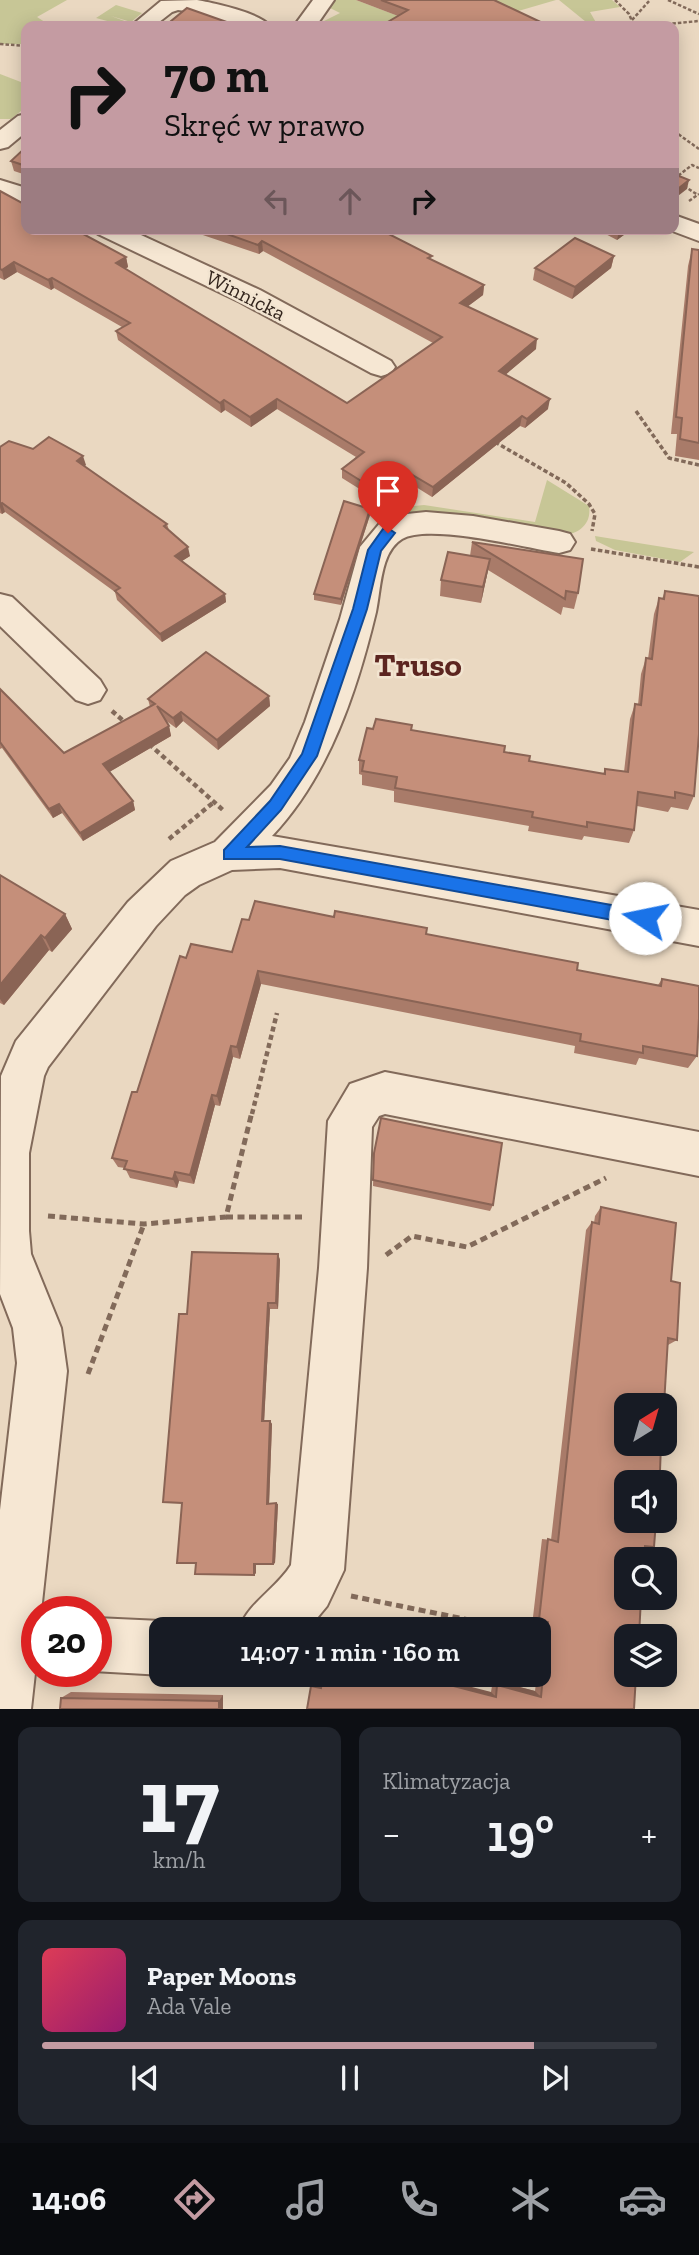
<!DOCTYPE html>
<html lang="pl">
<head>
<meta charset="utf-8">
<style>
  body { margin:0; font-family:"Zilla Slab",serif; background:#20242c; color:#f1f3f6; height:100vh; display:flex; flex-direction:column; font-size:26px; white-space:nowrap }
  * { box-sizing:border-box; margin:0 }
  p { font-size:23px; color:#9ea1a6 }
  .icon { flex:none; width:38px; height:38px; fill:none; stroke:currentColor; stroke-width:2; stroke-linecap:round; stroke-linejoin:round }
  .map { position:relative; height:1709px; overflow:hidden }
  .side { display:flex; flex-direction:column; gap:18px; padding:18px; background:#0d0f14; flex:1 }
  .side>* { flex:none }
  .guide { position:absolute; left:21px; top:21px; width:658px; height:214px; border-radius:14px; box-shadow:0 4px 18px #0003; background:#c49ba2; color:#111; overflow:hidden }
  .needle { width:46px; rotate:37deg }
  .buttons { position:absolute; left:614px; top:1393px; display:grid; gap:14px }
  .buttons a { display:grid; place-items:center; width:63px; height:63px; border-radius:14px; background:#171b24; box-shadow:0 4px 18px #0003; font-size:35px }
  .speed { position:absolute; left:21px; top:1596px; display:flex; gap:14px; font-size:35px; font-weight:700; text-align:center }
  .speed>* { display:grid; place-content:center; width:91px; height:91px; border-radius:50%; background:#171b24; box-shadow:0 4px 18px #0003; line-height:1 }
  .speed .limit { border:10px solid #d22; background:#fff; color:#111 }
  .pin { position:absolute; display:grid; place-items:center; width:60px; height:60px; color:#fff; margin:-72px -30px; border-radius:50% 50% 50% 0; rotate:-45deg; box-shadow:0 0 7px #0007 }
  .pin .icon { rotate:45deg }
  .me { position:absolute; width:77px; margin:-38px; rotate:281deg; stroke-linejoin:round; filter:drop-shadow(0 0 5px #0008) }
  .turn { display:flex; align-items:center; gap:24px; height:147px; padding:0 28px; font-size:32px }
  .turn .icon { width:91px; height:91px; stroke-width:2.5 }
  .turn b { display:block; font-size:49px; line-height:60px }
  .lanes { display:flex; align-items:center; height:66px; padding:0 28px; background:#0003; justify-content:center; gap:35px; direction:ltr }
  .lanes .off { opacity:.35 }
  .big { font-size:52px; font-weight:600; line-height:1.1 }
  .side .card { flex:1; display:flex; flex-direction:column; justify-content:center; gap:10px; min-width:0; padding:0 24px; border-radius:14px; background:#20242c }
  .side .dial { align-items:center; gap:0 }
  .dial b { font-size:91px; line-height:1 }
  .song { display:flex; align-items:center; gap:21px }
  .cover { width:84px; height:84px; border-radius:10px; background:linear-gradient(135deg,hsl(350 70% 55%),hsl(320 70% 35%)) }
  .played { height:7px; border-radius:4px; background:linear-gradient(90deg,#c49ba2 80%,#363941 80%) }
  .keys { display:flex; justify-content:space-around; direction:ltr }
  .heat { display:flex; justify-content:space-between; align-items:center; font-size:38px; direction:ltr }
  .side .tiles { flex:1; display:grid; gap:18px; grid-template-columns:1fr 1fr }
  .card:last-child { grid-column:span 2 }
  .trip { position:absolute; left:149px; top:1617px; width:402px; height:70px; border-radius:14px; background:#171b24; box-shadow:0 4px 18px #0003; font-weight:600; line-height:70px; text-align:center }
  .dock { display:flex; height:112px; justify-content:space-around; align-items:center; background:#090b0e; color:#9ea1a6 }
  .dock .icon { width:49px; height:49px }
  .dock .on { color:#c49ba2 }
  .dock b { font-size:32px; color:#f1f3f6 }
  .map>svg:first-child { display:block }
  .green { fill:#c7c696 }
  .lines { fill:none; stroke-linecap:round; stroke-linejoin:round }
  .minor-casing { stroke:#826a5a; stroke-width:4 }
  .path-far3 { stroke:#826a5a; stroke-width:2.5; stroke-dasharray:3.5 2; stroke-linecap:butt }
  .path-far2 { stroke:#826a5a; stroke-width:3.5; stroke-dasharray:4.5 2.5; stroke-linecap:butt }
  .path-far1 { stroke:#826a5a; stroke-width:4.5; stroke-dasharray:5 3.5; stroke-linecap:butt }
  .path { stroke:#826a5a; stroke-width:5; stroke-dasharray:7 4.5; stroke-linecap:butt }
  .minor { fill:#f6e7d3; fill-rule:evenodd }
  .wall { fill:#a97b69 }
  .shaded-wall { fill:#8a6455 }
  .building { fill:#c58f7a; stroke:#8a6455; stroke-width:2 }
  .route { fill:#1a73e8; stroke:#114b97; stroke-width:2 }
  .labels { text-anchor:middle; dominant-baseline:central; stroke-width:5; stroke-linejoin:round; paint-order:stroke }
  .far-street-label { font-size:21px; fill:#33251d; stroke:#f2e4d0 }
  .district-label { font-size:33px; font-weight:bold; fill:#5c2520; stroke:#f2e4d0 }
</style>
</head>
<body>
<div class="map">
<svg width="699" height="1709" viewBox="0 0 699 1709">
  <rect width="100%" height="100%" fill="#ead8c1"/>
  <g class="green">
    <polygon points="0,0 67,0 37,17 51,26 26,26 26,44 0,44"/>
    <polygon points="333,0 356,0 406,19 453,0 556,0 467,26 314,26 340,13 330,8"/>
    <polygon points="559,0 612,0 620,7 590,12 598,26 591,26"/>
    <polygon points="116,5 142,13 131,22 111,16 130,23 126,26 96,18"/>
    <polygon points="0,74 26,84 26,107 11,119 0,119"/>
    <path d="M547,480l42,26c3,19 -11,28 -28,30l-140,-21 -24,-1 -12,-5 39,-4 111,17z"/>
    <polygon points="595,536 601,537 694,552 680,562 615,550 596,541"/>
  </g>
  <g class="lines">
    <g class="minor-casing">
      <g id="minor">
        <path d="M197,0c17,3 63,13 73,26h-30l-40,-13 -22,-3 -6,2 -18,14h-23l30,-25z"/>
        <polygon points="313,0 334,0 316,26 294,26"/>
        <polygon points="26,114 26,132 8,147 0,149 0,130 18,116"/>
        <polygon points="0,180 26,188 26,204 0,196"/>
        <polygon points="674,215 699,224 699,241 667,229 674,229"/>
        <polygon points="94,229 128,229 260,290 391,361 395,367 391,373 381,376 371,373 240,302 98,234"/>
        <path d="M426,512l47,4 86,15 11,3 5,8 -5,8 -11,3c-33,-5 -130,-30 -157,-14 -22,13 -21,51 -26,73 -19,79 -47,164 -104,224l427,74v36l-419,-78 -48,2 -33,15 -14,10 -29,31 -108,141 -4,9 -15,77v78l2,23 30,74 6,43 -26,241h-4v43l-6,54h-31v-199l17,-147 -4,-35 -13,-34 1,-218 15,-35 112,-139 43,-41 44,-19 56,-57 19,-27 15,-36 35,-103 20,-72 20,-24 27,-9z"/>
        <polygon points="0,594 12,597 100,680 106,690 100,700 88,704 76,700 0,626"/>
        <path d="M385,1072l314,60v44l-314,-62 -6,2 -7,11 -5,141 -23,302 -17,36 -19,23h-69c10,-27 36,-39 52,-64l28,-297 9,-147 22,-37z"/>
        <polygon points="96,1618 161,1621 180,1629 161,1629 163,1675 93,1671 96,1671"/>
      </g>
    </g>
    <g class="path-far3">
      <polyline points="615,0 629,14 634,26"/>
      <polyline points="668,0 699,14"/>
      <polyline points="632,20 650,0"/>
      <polyline points="645,26 699,21"/>
      <polyline points="0,44 26,46"/>
      <polyline points="674,131 699,149"/>
      <polyline points="674,179 692,165 699,168"/>
      <polyline points="684,186 698,195"/>
      <polyline points="689,201 699,194"/>
    </g>
    <g class="path-far2">
      <polyline points="636,411 669,458 699,465"/>
      <polyline points="495,442 566,483 589,504 595,514 592,531"/>
      <polyline points="591,549 699,567"/>
    </g>
    <g class="path-far1">
      <polyline points="112,711 127,724"/>
      <polyline points="149,744 223,810"/>
      <polyline points="169,839 214,802"/>
      <polyline points="252,1114 277,1013"/>
    </g>
    <g class="path">
      <polyline points="48,1216 144,1224 226,1217 252,1112"/>
      <polyline points="226,1217 303,1217"/>
      <polyline points="386,1255 412,1236 467,1247 606,1178"/>
      <polyline points="88,1374 144,1224"/>
      <polyline points="351,1596 484,1623"/>
    </g>
    <use href="#minor" class="minor"/>
  </g>
  <g class="wall">
    <polygon points="356,0 495,0 495,1 398,16"/>
    <polygon points="26,147 26,175 14,171 11,161"/>
    <polygon points="0,191 126,257 128,267 125,269 347,403 433,343 263,251 259,254 185,229 380,229 431,260 484,285 483,295 468,306 536,349 506,374 548,409 525,428 520,426 432,497 408,482 382,503 342,478 342,469 356,457 277,409 251,427 225,410 221,413 118,340 116,331 122,327 54,288 51,290 17,272 4,280 0,278"/>
    <polygon points="596,229 632,229 617,240"/>
    <polygon points="692,249 699,250 699,460 675,456 677,434 671,434 688,266"/>
    <polygon points="614,256 611,268 572,299 533,280 535,268"/>
    <polygon points="0,447 33,449 86,465 84,466 167,524 169,530 190,556 182,561 225,594 226,602 162,642 117,600 115,592 5,512 2,514 0,513"/>
    <polygon points="370,515 341,605 314,600 314,594"/>
    <polygon points="472,542 578,593 574,609 563,607 561,615 488,570 481,603 440,596 441,580 470,556"/>
    <polygon points="665,591 694,796 688,810 671,807 668,812 637,806 634,830 629,843 584,836 582,840 528,831 529,826 394,802 394,791 362,785 362,775 359,774 359,760 373,729 412,725 411,730 504,752 529,761 603,774 605,769 624,772 630,719 635,704 638,705 641,674 646,658 648,659 654,614 659,598 662,599"/>
    <polygon points="0,689 64,753 150,707 148,699 269,696 270,706 218,750 183,721 176,728 165,720 169,726 171,736 109,772 133,801 135,810 83,841 62,813 53,818 2,748 0,749"/>
    <polygon points="0,875 65,914 72,929 52,952 49,950 4,1005 0,1003"/>
    <polygon points="249,920 426,934 577,970 658,985 662,979 697,1056 688,1068 639,1058 636,1065 574,1053 575,1046 261,984 240,1059 233,1057 220,1106 215,1105 194,1184 179,1181 177,1188 130,1178 125,1168 118,1167 112,1158 186,958 232,952"/>
    <polygon points="374,1153 493,1205 490,1211 373,1186"/>
    <polygon points="601,1207 671,1281 677,1340 668,1345 626,1482 654,1547 645,1547 634,1709 307,1709 312,1681 322,1683 491,1692 493,1680 535,1691 537,1675 539,1675 539,1650 542,1621 533,1617 542,1539 551,1540 586,1230 592,1222 594,1223 595,1216"/>
    <polygon points="278,1254 280,1260 278,1309 270,1309 264,1421 270,1421 272,1424 269,1504 278,1504 275,1563 273,1564 256,1564 256,1573 254,1575 196,1563 182,1503 163,1502 187,1314"/>
    <polygon points="71,1692 223,1695 223,1709 61,1698"/>
  </g>
  <g class="shaded-wall">
    <polygon points="689,180 687,189 674,199 674,192"/>
    <polygon points="622,229 632,229 617,240 619,231"/>
    <polygon points="262,241 263,251 259,254 258,245"/>
    <polygon points="614,256 611,268 572,299 575,287"/>
    <polygon points="126,257 128,267 118,273 116,263"/>
    <polygon points="14,262 17,272 4,280 2,270"/>
    <polygon points="52,278 54,288 51,290 48,280"/>
    <polygon points="484,285 483,295 459,313 460,303"/>
    <polygon points="537,339 536,349 498,381 499,371"/>
    <polygon points="277,399 277,409 251,427 250,417"/>
    <polygon points="550,399 548,409 525,428 527,419"/>
    <polygon points="224,400 225,410 221,413 220,403"/>
    <polygon points="522,416 520,426 432,497 433,487"/>
    <polygon points="83,456 86,465 79,470 77,461"/>
    <polygon points="409,473 408,482 382,503 382,494"/>
    <polygon points="2,503 5,512 2,514 0,507 0,504"/>
    <polygon points="370,509 370,515 341,605 341,599"/>
    <polygon points="188,547 190,556 177,564 175,556"/>
    <polygon points="490,559 487,575 481,603 483,587"/>
    <polygon points="225,594 226,602 162,642 160,634"/>
    <polygon points="269,696 270,706 218,750 217,740"/>
    <polygon points="181,712 183,721 176,728 173,718"/>
    <polygon points="169,726 171,736 106,774 103,764"/>
    <polygon points="133,801 135,810 83,841 80,833"/>
    <polygon points="59,804 62,813 53,818 49,809"/>
    <polygon points="65,914 72,929 52,952 45,938"/>
    <polygon points="41,935 49,950 4,1005 0,999 0,985"/>
    <polygon points="258,971 261,984 240,1059 237,1047"/>
    <polygon points="231,1046 233,1057 220,1106 217,1096"/>
    <polygon points="212,1095 215,1105 194,1184 190,1175"/>
    <polygon points="175,1172 179,1181 177,1188 173,1179"/>
    <polygon points="278,1254 280,1260 278,1309 276,1303"/>
    <polygon points="268,1303 270,1309 264,1424 262,1421"/>
    <polygon points="270,1421 272,1424 269,1505 267,1504"/>
    <polygon points="276,1503 278,1504 275,1563 273,1564"/>
    <polygon points="256,1563 256,1573 254,1575 254,1564"/>
    <polygon points="411,1675 426,1675 491,1692 496,1697"/>
    <polygon points="493,1680 535,1691 541,1697 497,1685"/>
    <polygon points="223,1695 223,1709 219,1709 219,1701"/>
  </g>
  <g class="building">
    <polygon points="381,0 494,0 549,26 381,26 408,10"/>
    <polygon points="187,8 238,26 165,26"/>
    <polygon points="26,147 26,166 11,161"/>
    <polygon points="674,174 689,180 674,192"/>
    <polygon points="0,191 26,205 26,229 74,229 126,257 116,263 347,403 442,337 262,241 258,245 213,229 379,229 432,256 428,258 484,285 460,303 537,339 499,371 550,399 527,419 522,416 433,487 409,473 382,494 342,469 364,452 277,399 250,417 224,400 220,403 116,331 130,323 52,278 48,280 14,262 2,270 0,269"/>
    <polygon points="575,238 614,256 575,287 535,268"/>
    <polygon points="692,249 699,250 699,443 680,439 682,418 676,417"/>
    <polygon points="49,437 83,456 77,461 167,524 164,526 188,547 175,556 225,594 160,634 115,591 120,588 2,503 0,504 0,447 9,441 33,449"/>
    <polygon points="344,501 370,509 341,599 314,594"/>
    <polygon points="472,542 583,559 578,593 566,591 565,599"/>
    <polygon points="448,552 490,559 483,587 441,580"/>
    <polygon points="665,591 699,596 699,734 694,796 675,792 675,798 638,792 634,830 587,822 587,827 532,817 533,812 395,788 397,777 362,771 364,761 359,760 367,728 373,729 376,719 412,725 411,730 505,746 504,752 530,756 529,761 605,774 605,769 628,772 635,704 641,705 646,658 652,659 659,598 664,599"/>
    <polygon points="206,652 269,696 217,740 181,712 173,718 157,706 169,726 103,764 133,801 80,833 59,804 49,809 0,742 0,689 64,753 155,704 148,699"/>
    <polygon points="0,875 65,914 45,938 41,935 0,985"/>
    <polygon points="255,901 334,917 335,911 427,928 426,934 578,963 577,970 661,986 662,979 699,986 699,1018 697,1056 643,1046 643,1053 580,1041 581,1034 258,971 237,1047 231,1046 217,1096 212,1095 190,1175 175,1172 173,1179 124,1169 127,1161 112,1158 132,1092 137,1092 180,956 186,958 191,944 232,952 242,919 249,920"/>
    <polygon points="381,1118 502,1143 493,1205 373,1180 374,1153"/>
    <polygon points="601,1207 676,1223 671,1281 680,1283 677,1340 668,1338 664,1405 626,1405 626,1444 661,1444 660,1471 668,1473 666,1508 665,1507 665,1482 626,1482 626,1521 656,1521 654,1547 645,1546 644,1559 626,1559 626,1598 641,1598 639,1636 626,1636 626,1675 636,1675 634,1709 307,1709 311,1686 321,1688 323,1675 411,1675 496,1697 497,1685 541,1697 548,1622 539,1620 548,1539 558,1542 592,1222 599,1224"/>
    <polygon points="192,1252 278,1254 276,1303 268,1303 262,1421 270,1421 267,1504 276,1503 273,1564 254,1564 254,1575 195,1574 196,1563 177,1563 182,1503 163,1502 179,1314 187,1314"/>
    <polygon points="61,1698 219,1701 219,1709 60,1709"/>
  </g>
  <polygon class="route" points="388,528 395,533 381,551 367,609 317,756 281,810 247,847 280,846 645,911 651,913 651,923 645,926 280,859 224,859 224,850 270,801 302,754 353,609 368,550 383,529"/>
  <g class="labels">
    <g class="far-street-label">
      <text transform="translate(246 295) rotate(27)">Winnicka</text>
    </g>
    <g class="district-label">
      <text x="418" y="664">Truso</text>
    </g>
  </g>
</svg>
<div class="buttons">
<a><svg class="needle" viewBox="-14 -14 28 28"><path d="M0-13l5 13h-10z" fill="#e53935"/><path d="M0 13l5-13h-10z" fill="#9ea1a6"/></svg></a>
<a><svg class="icon" aria-label="sound" viewBox="0 0 24 24"><path d="M4 9h4l5-4v14l-5-4H4zM17 9q2 3 0 6"/></svg></a>
<a><svg class="icon" aria-label="search" viewBox="0 0 24 24"><circle cx="10" cy="10" r="6"/><path d="M15 15l6 6"/></svg></a>
<a><svg class="icon" aria-label="layers" viewBox="0 0 24 24"><path d="M12 4l9 5-9 5-9-5zM3 14l9 5 9-5"/></svg></a>
</div>
<div class="speed"><div class="limit">20</div></div>
<div class="pin" style="left:388px;top:533px;background:#d93025"><svg class="icon" aria-label="arrive" viewBox="0 0 24 24"><path d="M6 21V4h12l-3 4 3 4H6"/></svg></div>
<svg class="me" style="left:645px;top:918px" viewBox="-20 -20 40 40"><circle r="19" fill="#fff"/><path d="M0-13L10 11 0 6-10 11z" fill="#1a73e8"/></svg>
<div class="trip">14:07 · 1 min · 160 m</div>
<div class="guide">
<div class="turn"><svg class="icon" aria-label="right" viewBox="0 0 24 24"><path d="M7 20v-9h11M14 6l5 5-5 5"/></svg><div><b>70 m</b>Skręć w prawo</div></div>
<div class="lanes"><svg class="icon off" aria-label="left" viewBox="0 0 24 24"><path d="M17 20v-9H6M10 6l-5 5 5 5"/></svg><svg class="icon off" aria-label="ahead" viewBox="0 0 24 24"><path d="M12 20V5M6 11l6-6 6 6"/></svg><svg class="icon" aria-label="right" viewBox="0 0 24 24"><path d="M7 20v-9h11M14 6l5 5-5 5"/></svg></div>
</div>
</div>
<section class="side">
<div class="tiles">
<div class="card dial"><b>17</b><p>km/h</p></div>
<div class="card"><p>Klimatyzacja</p>
<div class="heat"><a>−</a><b class="big">19°</b><a>+</a></div>
</div>
<div class="card">
<div class="song"><i class="cover"></i><div><b>Paper Moons</b><p>Ada Vale</p></div></div>
<div class="played"></div>
<div class="keys"><svg class="icon" aria-label="previous" viewBox="0 0 24 24"><path d="M18 5L8 12l10 7zM5 5v14"/></svg><svg class="icon" aria-label="pause" viewBox="0 0 24 24"><path d="M8 5v14M16 5v14"/></svg><svg class="icon" aria-label="next" viewBox="0 0 24 24"><path d="M6 5l10 7-10 7zM19 5v14"/></svg></div>
</div>
</div>
</section>
<nav class="dock">
<b>14:06</b>
<svg class="icon on" aria-label="directions" viewBox="0 0 24 24"><path d="M12 3l9 9-9 9-9-9zM9 14v-3h6M13 9l2 2-2 2"/></svg>
<svg class="icon" aria-label="music" viewBox="0 0 24 24"><path d="M9 18V5l10-2v13"/><circle cx="6" cy="18" r="3"/><circle cx="16" cy="16" r="3"/></svg>
<svg class="icon" aria-label="phone" viewBox="0 0 24 24"><path d="M5 4h4l2 5-3 2q2 4 5 5l2-3 5 2v4C11 20 4 13 5 4z"/></svg>
<svg class="icon" aria-label="climate" viewBox="0 0 24 24"><path d="M12 3v18M4 7l16 10M4 17L20 7"/></svg>
<svg class="icon" aria-label="car" viewBox="0 0 24 24"><path d="M5 17H2v-5l4-1 3-4h7l3 4 3 1v5h-3M9 17h6M6 11h13"/><circle cx="7" cy="17" r="2"/><circle cx="17" cy="17" r="2"/></svg>
</nav>
</body>
</html>
